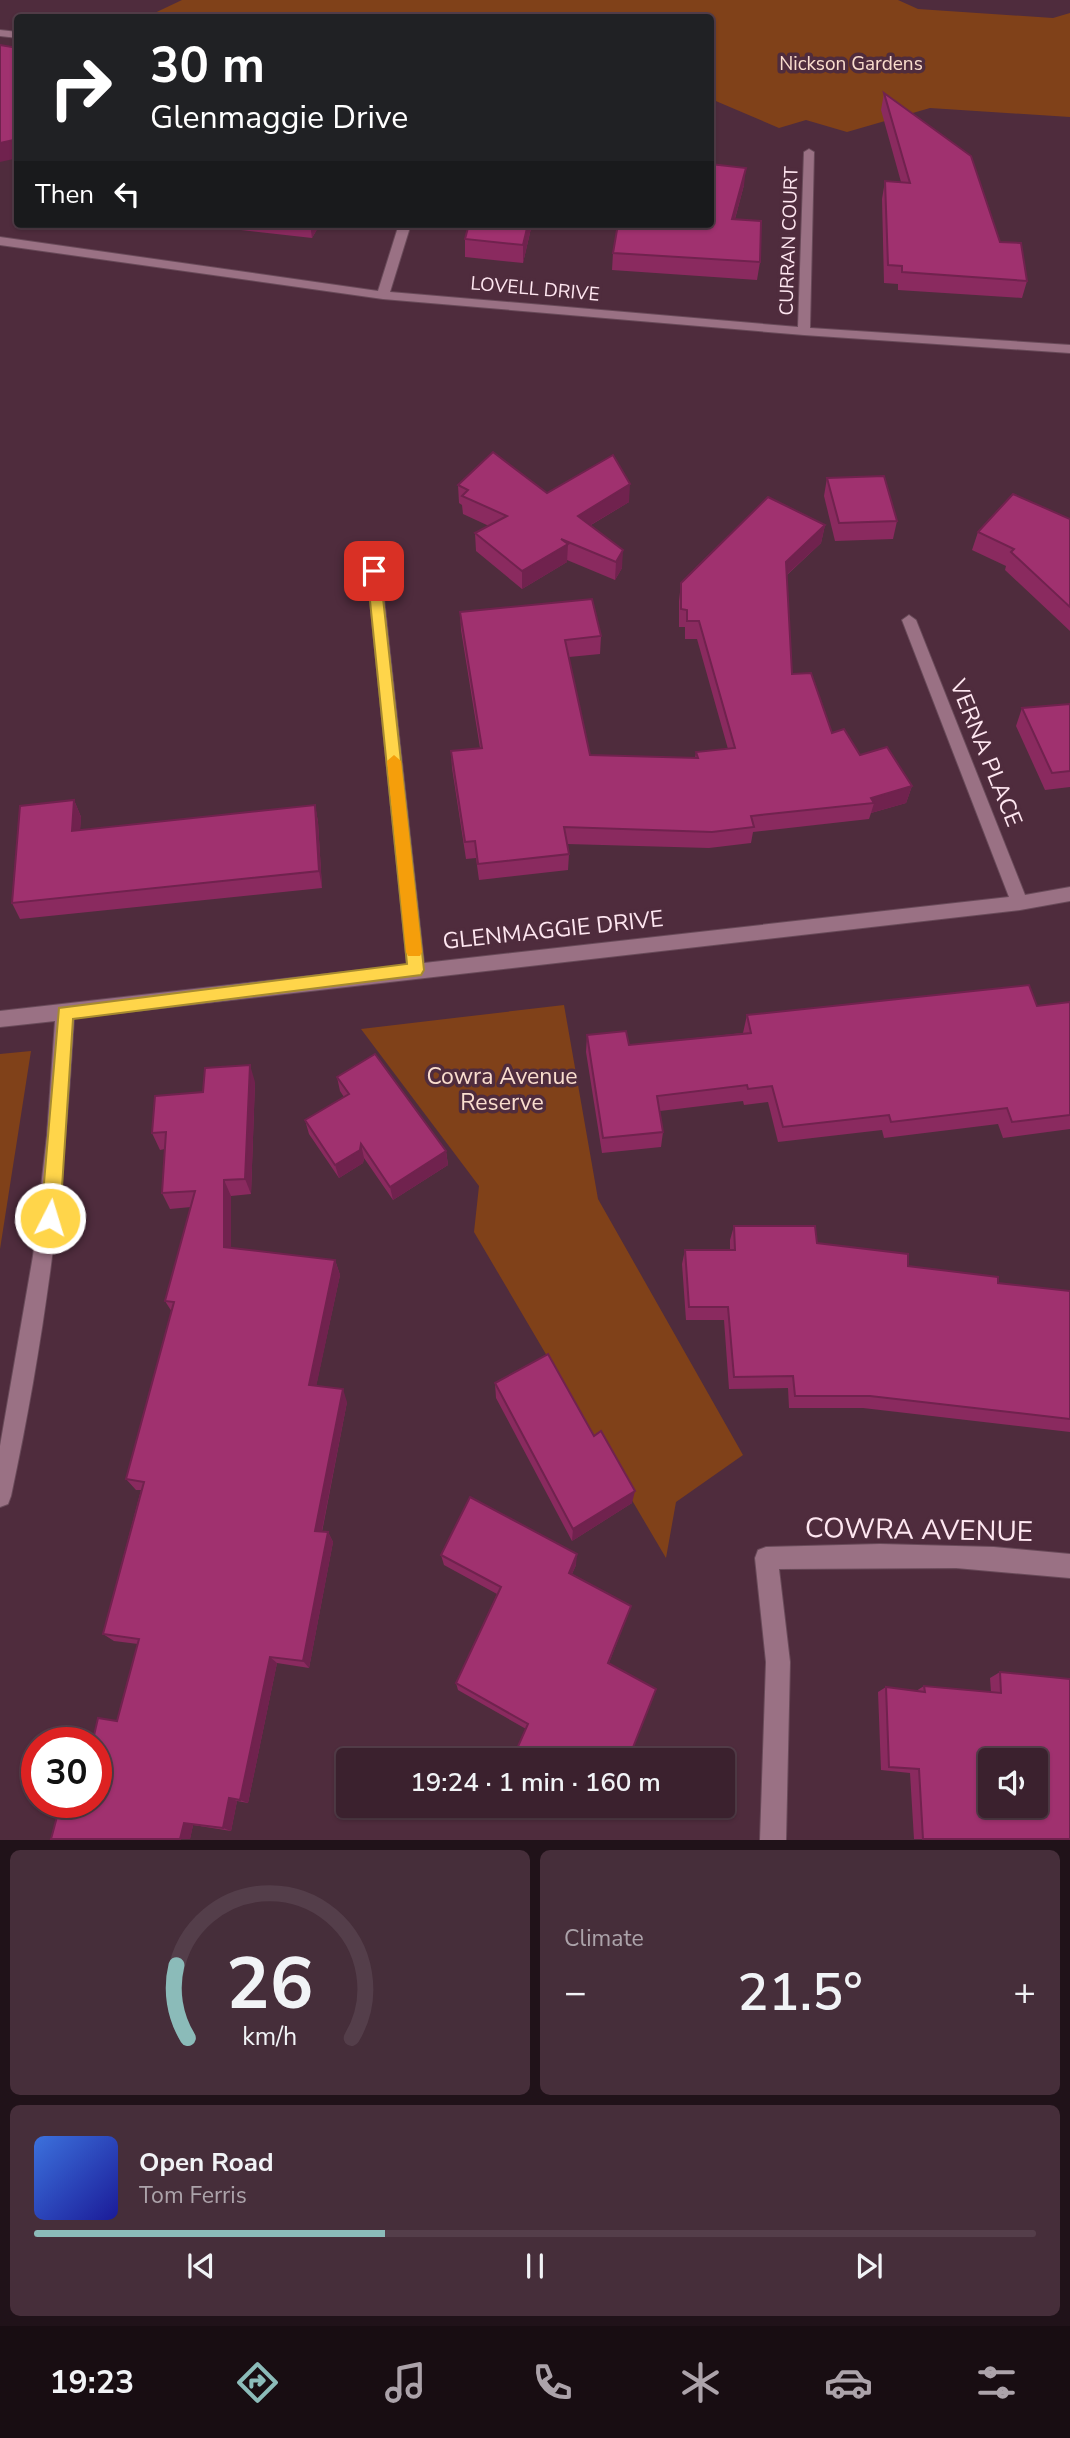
<!DOCTYPE html>
<html lang="en">
<head>
<meta charset="utf-8">
<style>
  body { margin:0; font-family:"Nunito Sans",sans-serif; background:#462e3a; color:#f1f3f6; height:100vh; display:flex; flex-direction:column; font-size:26px; white-space:nowrap }
  * { box-sizing:border-box; margin:0 }
  p { font-size:23px; color:#aca3aa }
  .icon { flex:none; width:38px; height:38px; fill:none; stroke:currentColor; stroke-width:2; stroke-linecap:round; stroke-linejoin:round }
  .map { position:relative; height:1840px; overflow:hidden }
  .panel { display:flex; flex-direction:column; gap:10px; padding:10px; background:#201219; flex:1 }
  .panel>* { flex:none }
  .top-card { position:absolute; left:14px; top:14px; width:700px; height:214px; border-radius:7px; box-shadow:0 2px 5px #0004,0 0 0 2px #543e4a; background:#202124; color:#fff; overflow:hidden }
  .buttons { position:absolute; left:978px; top:1748px; display:grid; gap:14px }
  .buttons a { display:grid; place-items:center; width:70px; height:70px; border-radius:7px; background:#3b212e; box-shadow:0 2px 5px #0004,0 0 0 2px #543e4a; font-size:35px }
  .speed { position:absolute; left:21px; top:1727px; display:flex; gap:14px; font-size:35px; font-weight:700; text-align:center }
  .speed>* { display:grid; place-content:center; width:91px; height:91px; border-radius:50%; background:#3b212e; box-shadow:0 2px 5px #0004,0 0 0 2px #543e4a; line-height:1 }
  .speed .limit { border:10px solid #d22; background:#fff; color:#111 }
  .pin { position:absolute; display:grid; place-items:center; width:60px; height:60px; color:#fff; margin:-30px; border-radius:14px; box-shadow:0 4px 10px #0006 }
  .me { position:absolute; width:77px; margin:-38px; rotate:5deg; stroke-linejoin:round; filter:drop-shadow(0 0 5px #0008) }
  .turn { display:flex; align-items:center; gap:24px; height:147px; padding:0 21px; font-size:32px }
  .turn .icon { width:91px; height:91px; stroke-width:2.5 }
  .turn b { display:block; font-size:49px; line-height:60px }
  .then { display:flex; align-items:center; height:66px; padding:0 21px; background:#0003; gap:14px; font-size:26px }
  .big { font-size:52px; font-weight:600; line-height:1.1 }
  .panel .tile { flex:1; display:flex; flex-direction:column; justify-content:center; gap:10px; min-width:0; padding:0 24px; border-radius:10px; background:#462e3a }
  .panel .dial { align-items:center; gap:0 }
  .dial svg { height:182px; overflow:visible; fill:none; stroke:#543e4a; stroke-width:7; stroke-linecap:round; text-anchor:middle }
  .dial text { fill:#f1f3f6; stroke:none }
  .song { display:flex; align-items:center; gap:21px }
  .cover { width:84px; height:84px; border-radius:10px; background:linear-gradient(135deg,hsl(220 70% 55%),hsl(240 70% 35%)) }
  .played { height:7px; border-radius:4px; background:linear-gradient(90deg,#8bbbb9 35%,#543e4a 35%) }
  .keys { display:flex; justify-content:space-around; direction:ltr }
  .heat { display:flex; justify-content:space-between; align-items:center; font-size:38px; direction:ltr }
  .panel .tiles { flex:1; display:grid; gap:10px; grid-template-columns:1fr 1fr }
  .tile:last-child { grid-column:span 2 }
  .trip { position:absolute; left:336px; top:1748px; width:399px; height:70px; border-radius:7px; background:#3b212e; box-shadow:0 2px 5px #0004,0 0 0 2px #543e4a; font-weight:600; line-height:70px; text-align:center }
  .dock { display:flex; height:112px; justify-content:space-around; align-items:center; background:#180d12; color:#aca3aa }
  .dock .icon { width:49px; height:49px }
  .dock .active { color:#8bbbb9 }
  .dock b { font-size:32px; color:#f1f3f6 }
  .map>svg:first-child { display:block }
  .green { fill:#804119 }
  .lines { fill:none; stroke-linecap:round; stroke-linejoin:round }
  .minor-casing { stroke:#694a59; stroke-width:2 }
  .minor { fill:#9a7184; fill-rule:evenodd }
  .wall { fill:#8a2a5f }
  .shaded-wall { fill:#70224e }
  .building { fill:#a0316f; stroke:#70224e; stroke-width:2; fill-rule:evenodd }
  .route { fill:#ffd54a; stroke:#a68a30; stroke-width:2 }
  .slow { fill:#f59e0b }
  .labels { text-anchor:middle; dominant-baseline:central; stroke-width:7; stroke-linejoin:round; paint-order:stroke }
  .far-park-label { font-size:19px; fill:#f9ddce; stroke:#4f2c3d }
  .far-street-label { font-size:19px; fill:#fee6f0; stroke:#4f2c3d }
  .street-label { font-size:23px; fill:#fee6f0; stroke:#4f2c3d }
  .park-label { font-size:23px; fill:#f9ddce; stroke:#4f2c3d }
  .near-street-label { font-size:28px; fill:#fee6f0; stroke:#4f2c3d }
</style>
</head>
<body>
<div class="map">
<svg width="1070" height="1840" viewBox="0 0 1070 1840">
  <rect width="100%" height="100%" fill="#4f2c3d"/>
  <g class="green">
    <polygon points="182,0 898,0 918,9 1053,18 1070,13 1070,117 930,108 847,132 806,120 779,128 711,99 710,18 144,18"/>
    <polygon points="564,1005 598,1199 743,1455 676,1502 666,1558 474,1232 479,1186 361,1029"/>
    <polygon points="31,1051 0,1249 0,1054"/>
  </g>
  <g class="lines">
    <g class="minor-casing">
      <g id="minor">
        <polygon points="0,30 18,32 18,38 0,36"/>
        <polygon points="809,149 814,152 810,328 1070,345 1070,353 804,335 383,299 0,245 0,237 378,291 399,224 411,224 390,292 798,327 804,152"/>
        <path d="M374,566l7,5 43,392 585,-66 -107,-277 7,-5 7,5 109,275 45,-8v14l-50,9 -946,108c-9,162 -29,320 -63,478l-3,8 -8,3v-61l33,-190 14,-121 8,-114 -55,6v-16l407,-46 -40,-394z"/>
        <polygon points="880,1544 994,1547 1070,1554 1070,1578 956,1568 779,1569 790,1662 786,1840 760,1840 766,1662 755,1558 758,1550 766,1547"/>
      </g>
    </g>
    <use href="#minor" class="minor"/>
  </g>
  <g class="wall">
    <polygon points="884,93 1000,242 1027,281 1022,298 898,290 898,284 884,283 882,199 885,181 901,182 881,110"/>
    <polygon points="744,185 735,219 760,262 757,280 612,270 613,253 710,224"/>
    <polygon points="214,224 320,224 312,238 215,227"/>
    <polygon points="532,224 523,263 465,257 465,239"/>
    <polygon points="827,478 897,521 893,539 835,541 824,496"/>
    <polygon points="458,485 547,493 629,502 591,525 622,568 615,580 567,560 567,562 522,589 476,551 475,533 489,526 463,514 462,505 459,503"/>
    <polygon points="1070,519 1070,631 1005,570 1006,566 972,550 978,532"/>
    <polygon points="825,525 821,543 786,576 792,674 832,733 860,755 912,786 906,803 871,813 869,819 753,832 751,843 709,848 567,844 569,854 568,870 479,880 476,858 466,859 452,768 451,751 480,748 461,630 460,612 601,636 600,654 569,657 590,755 695,758 696,752 728,749 697,639 685,639 685,627 679,627 679,601 681,583"/>
    <polygon points="1070,704 1070,787 1045,790 1016,726 1022,708"/>
    <polygon points="74,800 81,817 80,830 315,805 318,822 322,888 20,919 12,903"/>
    <polygon points="1070,1002 1070,1129 1003,1138 998,1124 884,1138 882,1130 778,1142 768,1102 744,1105 743,1101 660,1111 663,1132 661,1147 602,1153 586,1052 587,1035 629,1045 743,1033 747,1015 1037,1006"/>
    <polygon points="337,1077 446,1151 448,1165 393,1200 364,1158 363,1163 339,1178 309,1134 305,1120 344,1097 340,1091"/>
    <polygon points="255,1082 251,1194 231,1196 231,1248 335,1260 340,1275 316,1386 347,1402 322,1532 328,1532 333,1542 309,1668 277,1663 248,1803 237,1801 231,1831 193,1825 190,1839 51,1839 93,1740 117,1721 138,1644 114,1641 103,1634 141,1490 136,1490 126,1479 172,1312 165,1301 191,1207 170,1209 162,1193 165,1149 160,1150 152,1133"/>
    <polygon points="734,1226 817,1243 908,1266 998,1283 1070,1291 1070,1432 863,1408 789,1408 788,1388 729,1389 724,1320 686,1320 682,1264 685,1250 730,1250 730,1240"/>
    <polygon points="495,1383 632,1503 572,1541 496,1398"/>
    <polygon points="441,1555 576,1565 572,1574 631,1606 609,1663 628,1760 512,1760 526,1729 458,1690 456,1683 497,1594 444,1565"/>
    <polygon points="1000,1672 1070,1839 914,1839 910,1773 881,1770 878,1692 886,1687 916,1691 924,1686 991,1692 990,1678"/>
    <polygon points="561,1806 590,1806 584,1819"/>
  </g>
  <g class="shaded-wall">
    <polygon points="18,139 18,158 0,162 0,143"/>
    <polygon points="746,168 744,185 730,237 732,219"/>
    <polygon points="310,224 320,224 312,238"/>
    <polygon points="528,224 532,224 523,263 523,245"/>
    <polygon points="630,484 629,502 577,533 578,516"/>
    <polygon points="825,525 821,543 782,579 786,562"/>
    <polygon points="568,544 567,562 522,589 522,571"/>
    <polygon points="623,550 622,568 615,580 616,562"/>
    <polygon points="912,786 906,803 871,813 874,803 871,798"/>
    <polygon points="74,800 81,817 79,847 72,831"/>
    <polygon points="315,805 318,822 322,888 319,871"/>
    <polygon points="250,1065 255,1082 251,1194 245,1179"/>
    <polygon points="361,1144 364,1158 363,1163 339,1178 335,1165"/>
    <polygon points="446,1151 448,1165 393,1200 390,1187"/>
    <polygon points="224,1180 231,1196 231,1261 224,1247"/>
    <polygon points="335,1260 340,1275 314,1397 309,1385"/>
    <polygon points="343,1389 347,1402 320,1540 315,1531"/>
    <polygon points="635,1491 632,1503 572,1541 573,1529"/>
    <polygon points="328,1532 333,1542 309,1668 303,1661"/>
    <polygon points="577,1554 576,1565 568,1583 569,1573"/>
    <polygon points="270,1657 277,1663 248,1803 240,1800"/>
    <polygon points="229,1798 237,1801 231,1831 223,1828"/>
    <polygon points="184,1823 193,1825 190,1839 180,1839"/>
  </g>
  <g class="building">
    <polygon points="0,45 18,48 18,139 0,143"/>
    <polygon points="884,93 971,156 1000,242 1021,243 1027,281 902,272 902,266 888,265 885,181 910,183"/>
    <polygon points="710,164 746,168 732,219 761,221 760,262 613,253 618,224 710,224"/>
    <polygon points="469,224 528,224 523,245 465,239"/>
    <polygon points="493,452 547,493 613,455 630,484 578,516 623,550 616,562 561,539 568,544 522,571 475,533 507,516 462,496 468,490 458,485"/>
    <polygon points="884,476 897,521 839,523 827,478"/>
    <polygon points="1013,494 1070,519 1070,607 1011,552 1014,549 978,532"/>
    <polygon points="768,497 825,525 786,562 792,674 811,673 832,733 844,729 860,755 887,747 912,786 871,798 874,803 751,816 754,827 712,832 564,827 569,854 478,864 475,841 465,842 451,751 482,748 460,612 592,599 601,636 565,640 590,755 698,758 696,752 735,748 699,621 687,621 687,610 681,609 681,583"/>
    <polygon points="1070,704 1070,771 1052,773 1022,708"/>
    <polygon points="74,800 72,831 315,805 319,871 12,903 20,806"/>
    <polygon points="1029,985 1037,1006 1070,1002 1070,1115 1012,1122 1007,1108 891,1122 889,1115 783,1127 772,1086 748,1089 747,1085 657,1096 663,1132 603,1138 587,1035 626,1031 629,1045 751,1033 747,1015"/>
    <polygon points="375,1054 446,1151 390,1187 361,1144 360,1150 335,1165 305,1120 349,1094 337,1077"/>
    <polygon points="250,1065 245,1179 224,1180 224,1247 335,1260 309,1385 343,1389 315,1531 328,1532 303,1661 270,1657 240,1800 229,1798 223,1828 184,1823 180,1839 51,1839 61,1802 96,1802 96,1743 77,1743 78,1738 93,1740 98,1718 117,1721 139,1639 103,1634 144,1482 126,1479 174,1302 165,1301 195,1191 162,1193 166,1132 152,1133 155,1096 203,1092 205,1068"/>
    <polygon points="734,1226 815,1226 817,1243 908,1254 908,1266 998,1277 998,1283 1070,1291 1070,1419 870,1396 795,1396 793,1376 734,1377 728,1307 689,1307 685,1250 735,1250"/>
    <polygon points="548,1354 594,1436 601,1431 635,1491 573,1529 495,1383"/>
    <polygon points="470,1497 577,1554 569,1573 631,1606 608,1663 656,1689 628,1760 620,1760 610,1755 608,1760 512,1760 528,1724 456,1683 501,1587 441,1555"/>
    <path d="M1000,1672l70,7v160h-147l-4,-70 -30,-2 -3,-80 39,5 -1,-6 77,7zM990,1760h46v46h-46z"/>
    <polygon points="569,1806 590,1806 586,1816"/>
  </g>
  <polygon class="route" points="374,567 380,571 424,970 421,975 73,1019 60,1218 57,1224 50,1227 44,1224 41,1218 59,1008 407,964 367,571"/>
  <polygon class="slow" points="394,755 401,761 422,952 420,956 408,956 406,952 387,761"/>
  <g class="labels">
    <g class="far-park-label">
      <text x="851" y="64">Nickson Gardens</text>
    </g>
    <g class="far-street-label">
      <text transform="translate(789 241) rotate(-88)">CURRAN COURT</text>
      <text transform="translate(535 289) rotate(5)">LOVELL DRIVE</text>
    </g>
    <g class="street-label">
      <text transform="translate(986 753) rotate(68)">VERNA PLACE</text>
      <text transform="translate(553 930) rotate(-6)">GLENMAGGIE DRIVE</text>
    </g>
    <g class="park-label">
      <text x="502" y="1076">Cowra Avenue<tspan x="502" dy="26">Reserve</tspan></text>
    </g>
    <g class="near-street-label">
      <text transform="translate(919 1530) rotate(1)">COWRA AVENUE</text>
    </g>
  </g>
</svg>
<div class="buttons">
<a><svg class="icon" aria-label="sound" viewBox="0 0 24 24"><path d="M4 9h4l5-4v14l-5-4H4zM17 9q2 3 0 6"/></svg></a>
</div>
<div class="speed"><div class="limit">30</div></div>
<div class="pin" style="left:374px;top:571px;background:#d93025"><svg class="icon" aria-label="arrive" viewBox="0 0 24 24"><path d="M6 21V4h12l-3 4 3 4H6"/></svg></div>
<svg class="me" style="left:50px;top:1218px" viewBox="-20 -20 40 40"><circle r="17" fill="#ffd54a" stroke="#fff" stroke-width="3"/><path d="M0-11L8 9 0 5-8 9z" fill="#fff"/></svg>
<div class="trip">19:24 · 1 min · 160 m</div>
<div class="top-card">
<div class="turn"><svg class="icon" aria-label="right" viewBox="0 0 24 24"><path d="M7 20v-9h11M14 6l5 5-5 5"/></svg><div><b>30 m</b>Glenmaggie Drive</div></div>
<div class="then">Then<svg class="icon" aria-label="left" viewBox="0 0 24 24"><path d="M17 20v-9H6M10 6l-5 5 5 5"/></svg></div>
</div>
</div>
<section class="panel">
<div class="tiles">
<div class="tile dial"><svg viewBox="0 0 100 80">
<path d="M14 69A42 42 0 1 1 86 69"/>
<path d="M14 69A42 42 0 0 1 9 37" stroke="#8bbbb9"/>
<text x="50" y="56" font-size="32" font-weight="700">26</text>
<text x="50" y="72" font-size="11">km/h</text>
</svg></div>
<div class="tile"><p>Climate</p>
<div class="heat"><a>−</a><b class="big">21.5°</b><a>+</a></div>
</div>
<div class="tile">
<div class="song"><i class="cover"></i><div><b>Open Road</b><p>Tom Ferris</p></div></div>
<div class="played"></div>
<div class="keys"><svg class="icon" aria-label="previous" viewBox="0 0 24 24"><path d="M18 5L8 12l10 7zM5 5v14"/></svg><svg class="icon" aria-label="pause" viewBox="0 0 24 24"><path d="M8 5v14M16 5v14"/></svg><svg class="icon" aria-label="next" viewBox="0 0 24 24"><path d="M6 5l10 7-10 7zM19 5v14"/></svg></div>
</div>
</div>
</section>
<nav class="dock">
<b>19:23</b>
<svg class="icon active" aria-label="directions" viewBox="0 0 24 24"><path d="M12 3l9 9-9 9-9-9zM9 14v-3h6M13 9l2 2-2 2"/></svg>
<svg class="icon" aria-label="music" viewBox="0 0 24 24"><path d="M9 18V5l10-2v13"/><circle cx="6" cy="18" r="3"/><circle cx="16" cy="16" r="3"/></svg>
<svg class="icon" aria-label="phone" viewBox="0 0 24 24"><path d="M5 4h4l2 5-3 2q2 4 5 5l2-3 5 2v4C11 20 4 13 5 4z"/></svg>
<svg class="icon" aria-label="climate" viewBox="0 0 24 24"><path d="M12 3v18M4 7l16 10M4 17L20 7"/></svg>
<svg class="icon" aria-label="car" viewBox="0 0 24 24"><path d="M5 17H2v-5l4-1 3-4h7l3 4 3 1v5h-3M9 17h6M6 11h13"/><circle cx="7" cy="17" r="2"/><circle cx="17" cy="17" r="2"/></svg>
<svg class="icon" aria-label="filters" viewBox="0 0 24 24"><path d="M4 7h16M4 17h16"/><circle cx="9" cy="7" r="2"/><circle cx="15" cy="17" r="2"/></svg>
</nav>
</body>
</html>
